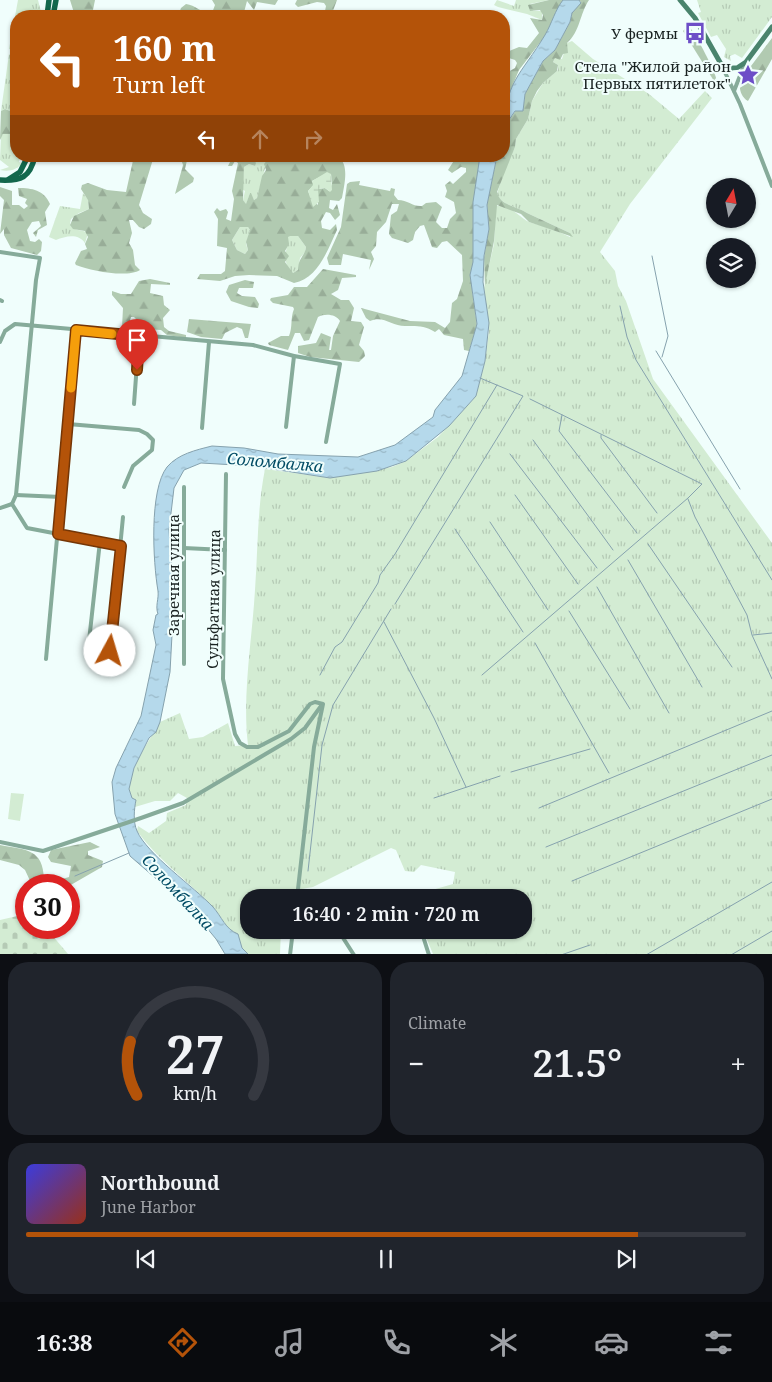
<!DOCTYPE html>
<html lang="en">
<head>
<meta charset="utf-8">
<style>
  body { margin:0; font-family:"Noto Serif",serif; background:#20242c; color:#f1f3f6; height:100vh; display:flex; flex-direction:column; font-size:19px; white-space:nowrap }
  * { box-sizing:border-box; margin:0 }
  p { font-size:16px; color:#9ea1a6 }
  .icon { flex:none; width:28px; height:28px; fill:none; stroke:currentColor; stroke-width:2; stroke-linecap:round; stroke-linejoin:round }
  .map { position:relative; height:954px; overflow:hidden }
  .side { display:flex; flex-direction:column; gap:8px; padding:8px; background:#0d0f14; flex:1 }
  .side>* { flex:none }
  .hud { position:absolute; left:10px; top:10px; width:500px; height:152px; border-radius:20px; box-shadow:0 1px 4px #0004; background:#b45309; color:#fff; overflow:hidden }
  .needle { width:32px; rotate:10deg }
  .fabs { position:absolute; left:706px; top:178px; display:grid; gap:10px }
  .fabs a { display:grid; place-items:center; width:50px; height:50px; border-radius:50%; background:#171b24; box-shadow:0 1px 4px #0004; font-size:25px }
  .speed { position:absolute; left:15px; top:874px; display:flex; gap:10px; font-size:25px; font-weight:700; text-align:center }
  .speed>* { display:grid; place-content:center; width:65px; height:65px; border-radius:50%; background:#171b24; box-shadow:0 1px 4px #0004; line-height:1 }
  .speed .limit { border:8px solid #d22; background:#fff; color:#111 }
  .pin { position:absolute; display:grid; place-items:center; width:42px; height:42px; color:#fff; margin:-51px -21px; border-radius:50% 50% 50% 0; rotate:-45deg; box-shadow:0 0 5px #0007 }
  .pin .icon { rotate:45deg }
  .me { position:absolute; width:55px; margin:-28px; rotate:6deg; stroke-linejoin:round; filter:drop-shadow(0 0 4px #0008) }
  .turn { display:flex; align-items:center; gap:18px; height:105px; padding:0 20px; font-size:22px }
  .turn .icon { width:65px; height:65px; stroke-width:2.5 }
  .turn b { display:block; font-size:35px; line-height:42px }
  .lanes { display:flex; align-items:center; height:48px; padding:0 20px; background:#0003; justify-content:center; gap:25px; direction:ltr }
  .lanes .off { opacity:.35 }
  .big { font-size:38px; font-weight:600; line-height:1.1 }
  .side .tile { flex:1; display:flex; flex-direction:column; justify-content:center; gap:8px; min-width:0; padding:0 18px; border-radius:20px; background:#20242c }
  .side .dial { align-items:center; gap:0 }
  .dial svg { height:130px; overflow:visible; fill:none; stroke:#363941; stroke-width:7; stroke-linecap:round; text-anchor:middle }
  .dial text { fill:#f1f3f6; stroke:none }
  .song { display:flex; align-items:center; gap:15px }
  .cover { width:60px; height:60px; border-radius:8px; background:linear-gradient(135deg,hsl(240 70% 55%),hsl(10 70% 35%)) }
  .played { height:5px; border-radius:2px; background:linear-gradient(90deg,#b45309 85%,#363941 85%) }
  .keys { display:flex; justify-content:space-around; direction:ltr }
  .heat { display:flex; justify-content:space-between; align-items:center; font-size:28px; direction:ltr }
  .side .tiles { flex:1; display:grid; gap:8px; grid-template-columns:1fr 1fr }
  .tile:last-child { grid-column:span 2 }
  .trip { position:absolute; left:240px; top:889px; width:292px; height:50px; border-radius:20px; background:#171b24; box-shadow:0 1px 4px #0004; font-weight:600; line-height:50px; text-align:center }
  .menu { display:flex; height:80px; justify-content:space-around; align-items:center; background:#090b0e; color:#9ea1a6 }
  .menu .icon { width:35px; height:35px }
  .menu .on { color:#b45309 }
  .menu b { font-size:22px; color:#f1f3f6 }
  .map>svg:first-child { display:block }
  .grass { fill:url(#grass-tufts) }
  .forest { fill:url(#forest-firs); fill-rule:evenodd }
  .wetland { fill:url(#wetland-marsh) }
  .cemetery { fill:url(#cemetery-stones) }
  .garden { fill:#d3ecd3 }
  .water { fill:url(#water-ripples); stroke:#86a2ae }
  .lines { fill:none; stroke-linecap:round; stroke-linejoin:round }
  .stream { stroke:#86a2ae; stroke-width:1 }
  .minor { stroke:#86ab9a; stroke-width:4 }
  .secondary { stroke:#4a846d; stroke-width:5 }
  .primary { stroke:#13684d; stroke-width:5.5 }
  .route-casing { stroke:#753606; stroke-width:12 }
  .route { stroke:#b45309; stroke-width:9 }
  .slow { stroke:#f59e0b; stroke-width:9 }
  .labels { text-anchor:middle; dominant-baseline:central; stroke-width:4; stroke-linejoin:round; paint-order:stroke }
  .poi-label { font-size:15px; fill:#192221; stroke:#f0fefc; text-anchor:end }
  .street-label { font-size:15px; fill:#192221; stroke:#f0fefc }
  .water-label { font-size:16px; font-style:italic; fill:#014b64; stroke:#f0fefc }
</style>
</head>
<body>
<div class="map">
<svg width="772" height="955" viewBox="0 0 772 955">
  <defs>
    <pattern id="grass-tufts" width="24" height="20" patternUnits="userSpaceOnUse" patternTransform="scale(1.25)"><rect width="24" height="20" fill="#d3ecd3"/><path d="M3 7l-1-3M5 7V3M7 7l1-3M15 17l-1-3M17 17v-4M19 17l1-3" fill="none" stroke="#b5cab5"/></pattern>
    <pattern id="forest-firs" width="22" height="20" patternUnits="userSpaceOnUse" patternTransform="scale(1.25)"><rect width="22" height="20" fill="#b1cab1"/><path d="M5 1l3.5 6h-7zM16 11l3.5 6h-7z" fill="#98ad98"/></pattern>
    <pattern id="wetland-marsh" width="20" height="14" patternUnits="userSpaceOnUse" patternTransform="scale(1.25)"><rect width="20" height="14" fill="#d3ecd3"/><path d="M1 5h8M5 5V1M11 12h8M15 12V8" fill="none" stroke="#b5cab5"/></pattern>
    <pattern id="cemetery-stones" width="16" height="16" patternUnits="userSpaceOnUse" patternTransform="scale(1.25)"><rect width="16" height="16" fill="#d3ecd3"/><path d="M2 7V4a2 2 0 0 1 4 0v3zM10 15v-3a2 2 0 0 1 4 0v3z" fill="#b5cab5"/></pattern>
    <pattern id="water-ripples" width="26" height="14" patternUnits="userSpaceOnUse" patternTransform="scale(1.25)"><rect width="26" height="14" fill="#b5d9eb"/><path d="M2 4q2-2 4 0t4 0M15 11q2-2 4 0t4 0" fill="none" stroke="#9bbac9"/></pattern>
  </defs>
  <rect width="100%" height="100%" fill="#f0fefc"/>
  <g class="grass">
    <polygon points="18,0 38,0 41,12 36,16 16,16 16,50 9,49"/>
    <polygon points="497,0 514,6 516,0 549,0 530,4 533,11 542,11 542,20 527,14 498,7 494,5"/>
    <polygon points="697,0 772,0 772,17 742,58 735,54 730,56 731,61 724,57 726,49 717,35 711,37 698,13 701,12"/>
    <path d="M572,41l21,18 56,35 30,25 26,-28 7,7 -82,106 -30,48 15,19 3,15 8,15 27,78 119,164v411h-339l-10,-24h101v-32l-57,-1 -4,-3 -26,3v-5l-5,-2 21,-6 2,-12 -34,-7 -7,7 -9,-1 -9,-21 -5,-2 -78,39 -17,3 -1,7 -46,1v32h32l-1,24h-32l-6,-6 -4,-13c-13,-7 -17,-19 -26,-29 -25,-26 -54,-46 -75,-75l1,-5 11,7 17,-12 1,-8 19,-8 1,-7 -9,-5 -8,8h-15l-20,6c0,-6 -6,-12 -6,-18 2,-25 20,-47 31,-67l20,-9 9,26 14,-2 25,-14 7,23 13,-1c-6,-50 4,-104 7,-155 3,-40 2,-81 10,-121l65,9 62,-11 14,-6 32,-24 31,-33 7,-8 9,-35 4,-30 -5,-43 10,-44 2,-38c16,-2 25,14 36,17 12,3 26,8 38,14v-4l-43,-20c-10,-7 -25,-7 -30,-19l7,-23 11,-24 1,-8 12,-20 4,-18 11,-18 15,-13v-5l-5,-3 2,-4 7,1 5,-16z"/>
    <path d="M9,54l2,2 -1,9 3,2 3,8v81h4l-1,6 3,1c-5,7 -13,9 -22,7l9,-3 -9,-7 1,-23 2,-3 10,-1 2,-6 -5,-16 -5,-2 -4,2z"/>
    <polygon points="251,156 279,156 267,161 257,198 254,200 250,193 246,205 243,200 245,191 242,189 244,167 249,164 255,166 255,162 252,160"/>
    <path d="M83,193l5,6 1,10 -10,4 -8,6 -1,5c4,8 12,5 18,9l-3,10c-7,-10 -19,-7 -29,-3l-7,-3 11,-31 20,3z"/>
    <polygon points="240,227 248,227 250,230 246,244 248,250 245,254 237,250 232,240"/>
    <path d="M288,236h10l8,11 -1,5 -5,6 -2,12 -5,3c-13,-11 -5,-24 -5,-37z"/>
  </g>
  <g class="forest">
    <polygon points="70,0 95,0 92,15 75,16"/>
    <path d="M212,0h66l-3,5 -18,-3 -3,8 -7,-9 -4,15h-65l3,-8 5,-4c10,1 17,11 26,9l3,-8z"/>
    <polygon points="297,0 337,0 331,16 324,16 326,6 324,3 317,2 298,7 295,4"/>
    <polygon points="549,0 564,0 545,36 519,70 504,106 504,83 508,72 515,68 517,63 515,60 506,57 507,52 519,47 527,48 539,33 530,18 542,20 543,15 540,10 530,11 528,5"/>
    <path d="M579,0h10c-9,13 -9,32 -22,43l1,10 -5,1 -3,6 -5,-2 -2,4 5,3 -1,6 -14,12 -6,8 -5,10 -4,18 -12,20 -1,8 -18,45c3,14 20,14 30,21l43,20 3,4 -44,-15 -8,-8 -24,-9 -3,36 -9,45 -1,-29 5,-29 -2,-24 10,-48h7l1,-29 11,-17h7l2,-16 18,-33 12,-11 15,-28 2,-9 9,-11z"/>
    <path d="M685,29h6c6,8 23,40 25,49l-2,3 -31,-50z"/>
    <path d="M772,38v21l-24,42c-7,-4 -9,-12 -8,-19l6,-2 5,-8v-6z"/>
    <polygon points="5,109 10,111 15,127 12,134 3,134 0,140 1,111"/>
    <path d="M134,156h20l-15,49 4,8 9,6 -1,5 -7,5 -5,-2 -6,-7h-4l3,13 -3,10 4,7 2,15 5,5c-13,8 -49,1 -64,-5l-1,-2 6,-12 6,-2 -2,-5 3,-7 -3,-6 -12,-2 -3,-4 4,-9 15,-7 -1,-9 -7,-11 1,-4 6,-2 19,7 19,2z"/>
    <polygon points="180,156 188,156 185,169 194,178 193,182 175,194 183,165"/>
    <path d="M227,156h24l5,7 -1,3 -6,-2 -5,3 -1,33 3,4 4,-11h1l3,7 3,-2 5,-22 4,-6 -2,-6 5,-6 23,-2 4,4 8,-4h16l1,4 5,1 12,-4c12,7 6,29 4,41l-3,3 -9,-1 -1,8 4,2 4,-6 3,11 -5,5 -5,-7 -4,-1 -5,9 1,7 8,2 6,-6 1,6c-9,19 -19,49 -43,53l-17,-7 -28,-1 -14,1 -15,5 -23,-2 3,-5h21l4,-3 2,-23 -10,-2 1,-27 -4,-7 3,-4 3,3 6,-2 2,3 -2,7 5,2 3,-22 -2,-8 6,-28 -3,-2 -3,5h-4l2,-4zM326,174h5l1,10 -3,7 -4,-3 -7,1v16l-7,-7 -3,-7 6,-6 -2,-4zM240,227h8l2,3 -4,12 2,8 -3,4 -8,-4 -5,-10zM290,236h8l8,11c-1,9 -8,11 -8,23l-5,3 -8,-11 4,-6 -4,-5 4,-7 -1,-7z"/>
    <path d="M462,156h24l-14,133 5,36 -8,26 -5,-1 -1,-11 -19,-4 -5,-6 -4,3c-11,-7 -19,-6 -30,-6 -13,0 -22,-11 -35,-5l-4,-3 -5,-10 49,13 25,1 10,6 5,-6 2,-19 5,-4 6,-18 -1,-26 -15,-14 -5,1 -5,6 -5,-1 -8,-22 -4,1 -5,6 -2,8 -5,3 -16,-5 -3,-4 2,-19 6,-4 2,-7h-7l-6,18 -9,10 -1,14 -5,6 3,7 -5,11 2,-10 -28,-6 -2,11h-12l-2,-7 14,-31 6,-43 3,-2 10,-1 -1,4 31,6 1,-3 4,1 -1,6 4,5c10,0 15,7 24,6l4,-3 10,-1 6,5 -6,15 6,6h5l3,-9 6,-6 -2,-11 -9,-5 2,-6 -2,-6 5,-4 3,3 13,-12v-4l-5,-1 -9,6 -4,-3 7,-11 6,2z"/>
    <path d="M0,187l12,4v14h7l5,4 4,-3 -3,-3 2,-4 -8,-3 -1,-8c14,0 26,2 32,16l-5,8 2,13 -9,5 -2,7 -3,-4 8,-7 -2,-5 -7,1 -5,8 3,11 5,1 4,-3 3,3 -1,9 -4,4 -26,-7 -7,-13v-6l-4,5 4,-34 -4,-4z"/>
    <path d="M323,269l33,6v2l-14,1 -4,12 -7,4 10,6h8l5,8 -3,13 10,1 3,5 -5,18 5,6 1,5 -6,6 -49,-5 -12,-4v-7l18,-3 5,-10 10,4 -2,13h2l2,-14 7,-15c-4,-7 -15,-8 -22,-4l-9,23 -5,1 -4,-8h-5l-7,17 -19,-5 -1,-2 13,-7h8c4,-10 1,-17 5,-27l-1,-2 -20,-4 -3,-3 1,-2 17,-3 6,-8h13z"/>
    <polygon points="150,279 170,283 170,285 151,284 150,293 163,296 164,305 170,310 163,318 164,327 169,331 186,335 186,338 167,335 161,330 146,329 134,317 131,317 128,328 122,327 123,308 112,295 112,291 121,294 131,294 139,281"/>
    <polygon points="245,280 254,282 253,288 239,288 237,293 242,296 255,297 259,304 258,308 249,307 231,301 226,292 229,285"/>
    <polygon points="189,319 251,324 248,338 245,338 242,329 237,327 225,333 222,339 201,337 187,332"/>
    <path d="M90,842l10,5 -12,4v4l15,6 -1,6 -33,19 -37,-1 -7,-15 -6,-5 -19,-5v-15c27,5 43,4 44,34l8,3 17,-5 2,-11 -20,-4 -3,-5 3,-7z"/>
  </g>
  <polygon class="wetland" points="327,172 331,174 332,190 330,192 325,188 318,189 319,202 313,207 308,191 313,185 312,181"/>
  <polygon class="cemetery" points="26,914 26,928 46,928 68,954 0,954 0,920"/>
  <polygon class="garden" points="11,793 24,794 20,821 8,819"/>
  <g class="water">
    <path d="M563,0h16l2,3 -9,10 -2,9 -15,28 -12,11 -18,33 -2,17h-8l-8,12 -3,10c0,-51 17,-58 41,-98 7,-12 10,-25 18,-35z"/>
    <path d="M480,156h17l-10,49 2,24 -5,27 -1,26 6,41 -4,38 -9,35 -27,30 -43,35 -29,10 -47,7 -77,-12 -52,-3 -17,7 -10,18 -5,42 2,30 4,19 -5,93 -10,50 -4,10 -7,6 -15,30 -5,21 3,9 4,2c-2,10 -3,22 1,31 10,23 57,56 76,76 9,10 12,22 25,27l4,14 6,6h-23l-9,-15 -24,-29 -62,-54 -15,-42 -3,-32 4,-14 25,-52 15,-71 -3,-15 3,-15 2,-1c-3,-8 1,-15 0,-23 -5,-29 -9,-101 9,-124 11,-13 29,-17 45,-21l32,2 34,6 80,3 37,-12 38,-28 2,-7 27,-34 15,-52 -7,-49 3,-13v-60z"/>
  </g>
  <g class="lines">
    <g class="stream">
      <polyline points="652,256 668,336 662,357"/>
      <polyline points="620,306 627,337 636,360 772,580"/>
      <polyline points="656,351 740,489"/>
      <polyline points="562,415 559,431 637,533"/>
      <polyline points="601,435 601,438 657,513"/>
      <polyline points="533,440 613,550"/>
      <polyline points="510,454 597,568"/>
      <polyline points="515,495 578,584"/>
      <polyline points="688,499 695,517 747,615 752,635 772,679"/>
      <polyline points="490,522 548,610"/>
      <polyline points="455,529 523,632"/>
      <polyline points="648,544 732,667"/>
      <polyline points="628,560 702,687"/>
      <polyline points="597,587 669,713"/>
      <polyline points="395,604 523,396 480,378"/>
      <polyline points="569,611 630,709"/>
      <polyline points="384,622 434,718 466,787"/>
      <polyline points="753,635 772,633"/>
      <polyline points="535,643 609,773"/>
      <polyline points="320,675 335,647 342,642 378,583 380,575 395,554 497,385"/>
      <polyline points="482,675 688,498 702,484 530,399"/>
      <polyline points="511,772 590,749"/>
      <polyline points="434,798 500,776"/>
      <polyline points="539,808 772,711"/>
      <polyline points="546,847 772,755"/>
      <polyline points="308,871 322,745 333,705 391,609"/>
      <polyline points="75,876 129,853"/>
      <polyline points="572,881 772,799"/>
      <polyline points="561,955 590,945"/>
      <polyline points="646,955 772,882"/>
      <polyline points="731,955 772,931"/>
    </g>
    <g class="minor">
      <polyline points="721,64 740,104 772,186"/>
      <polyline points="734,91 745,63"/>
      <polyline points="0,252 40,258 36,280 16,495 12,504 27,528 121,546"/>
      <polyline points="0,300 2,301"/>
      <polyline points="0,342 5,331 15,324 253,345 294,356 340,364 326,442"/>
      <polyline points="134,404 139,336"/>
      <polyline points="68,424 139,430 147,434 153,440 152,450 133,466 124,487"/>
      <polyline points="286,427 294,356"/>
      <polyline points="202,428 209,342"/>
      <polyline points="226,474 223,679 235,734 240,743 247,747 258,747 289,731 310,704 315,702 323,704 314,747 297,898"/>
      <polyline points="16,495 61,497"/>
      <polyline points="0,508 12,504"/>
      <polyline points="184,548 225,550"/>
      <polyline points="88,650 100,541"/>
      <polyline points="110,651 123,517"/>
      <polyline points="46,659 76,330"/>
      <polyline points="184,664 184,487"/>
      <polyline points="0,842 43,851 141,818 183,803 291,739 305,728 321,706"/>
      <polyline points="338,930 354,955"/>
      <polyline points="421,930 429,955"/>
      <polyline points="290,955 293,930"/>
    </g>
    <polyline class="secondary" points="680,0 695,18 721,64 729,68 737,68 746,62 772,27"/>
    <g class="primary">
      <polyline points="47,16 49,0"/>
      <polyline points="53,16 56,0"/>
      <polyline points="9,179 20,172 28,156"/>
      <path d="M0,180c21,1 30,-2 35,-24"/>
    </g>
  </g>
  <g class="lines">
    <g class="route-casing">
      <polyline id="route" points="110,651 121,546 58,534 76,330 139,336 137,370"/>
    </g>
    <use href="#route" class="route"/>
    <polyline class="slow" points="71,388 76,330 112,334"/>
  </g>
  <defs>
    <g id="bus-bare" transform="scale(1.725)"><path d="M-5-6H5V4H4V6H2V4H-2V6H-4V4H-5ZM-3.5-4V0h7V-4ZM-3.5 1.2v1.5H-2V1.2ZM2 1.2v1.5H3.5V1.2Z" fill="#6d4ec7" stroke="#f0fefc" stroke-width="2.5" paint-order="stroke"/></g>
    <g id="sight-bare" transform="scale(1.725)"><path d="M0-6L1.8-2.2L6-1.7L2.9 1.2L3.7 5.4L0 3.3L-3.7 5.4L-2.9 1.2L-6-1.7L-1.8-2.2Z" fill="#6d4ec7" stroke="#f0fefc" stroke-width="2.5" paint-order="stroke"/></g>
  </defs>
  <g fill-rule="evenodd">
    <use href="#bus-bare" x="695" y="33"/>
    <use href="#sight-bare" x="748" y="75"/>
  </g>
  <g class="labels">
    <g class="poi-label">
      <text x="678" y="33">У фермы</text>
      <text x="731" y="66">Стела "Жилой район<tspan x="731" dy="17">Первых пятилеток"</tspan></text>
    </g>
    <g class="street-label">
      <text transform="translate(173 575) rotate(-90)">Заречная улица</text>
      <text transform="translate(213 599) rotate(-89)">Сульфатная улица</text>
    </g>
    <g class="water-label">
      <text transform="translate(275 462) rotate(5)">Соломбалка</text>
      <text transform="translate(178 892) rotate(47)">Соломбалка</text>
    </g>
  </g>
</svg>
<div class="fabs">
<a><svg class="needle" viewBox="-14 -14 28 28"><path d="M0-13l5 13h-10z" fill="#e53935"/><path d="M0 13l5-13h-10z" fill="#9ea1a6"/></svg></a>
<a><svg class="icon" aria-label="layers" viewBox="0 0 24 24"><path d="M12 4l9 5-9 5-9-5zM3 14l9 5 9-5"/></svg></a>
</div>
<div class="speed"><div class="limit">30</div></div>
<div class="pin" style="left:137px;top:370px;background:#d93025"><svg class="icon" aria-label="arrive" viewBox="0 0 24 24"><path d="M6 21V4h12l-3 4 3 4H6"/></svg></div>
<svg class="me" style="left:110px;top:651px" viewBox="-20 -20 40 40"><circle r="19" fill="#fff"/><path d="M0-13L10 11 0 6-10 11z" fill="#b45309"/></svg>
<div class="trip">16:40 · 2 min · 720 m</div>
<div class="hud">
<div class="turn"><svg class="icon" aria-label="left" viewBox="0 0 24 24"><path d="M17 20v-9H6M10 6l-5 5 5 5"/></svg><div><b>160 m</b>Turn left</div></div>
<div class="lanes"><svg class="icon" aria-label="left" viewBox="0 0 24 24"><path d="M17 20v-9H6M10 6l-5 5 5 5"/></svg><svg class="icon off" aria-label="ahead" viewBox="0 0 24 24"><path d="M12 20V5M6 11l6-6 6 6"/></svg><svg class="icon off" aria-label="right" viewBox="0 0 24 24"><path d="M7 20v-9h11M14 6l5 5-5 5"/></svg></div>
</div>
</div>
<section class="side">
<div class="tiles">
<div class="tile dial"><svg viewBox="0 0 100 80">
<path d="M14 69A42 42 0 1 1 86 69"/>
<path d="M14 69A42 42 0 0 1 10 36" stroke="#b45309"/>
<text x="50" y="56" font-size="32" font-weight="700">27</text>
<text x="50" y="72" font-size="11">km/h</text>
</svg></div>
<div class="tile"><p>Climate</p>
<div class="heat"><a>−</a><b class="big">21.5°</b><a>+</a></div>
</div>
<div class="tile">
<div class="song"><i class="cover"></i><div><b>Northbound</b><p>June Harbor</p></div></div>
<div class="played"></div>
<div class="keys"><svg class="icon" aria-label="previous" viewBox="0 0 24 24"><path d="M18 5L8 12l10 7zM5 5v14"/></svg><svg class="icon" aria-label="pause" viewBox="0 0 24 24"><path d="M8 5v14M16 5v14"/></svg><svg class="icon" aria-label="next" viewBox="0 0 24 24"><path d="M6 5l10 7-10 7zM19 5v14"/></svg></div>
</div>
</div>
</section>
<nav class="menu">
<b>16:38</b>
<svg class="icon on" aria-label="directions" viewBox="0 0 24 24"><path d="M12 3l9 9-9 9-9-9zM9 14v-3h6M13 9l2 2-2 2"/></svg>
<svg class="icon" aria-label="music" viewBox="0 0 24 24"><path d="M9 18V5l10-2v13"/><circle cx="6" cy="18" r="3"/><circle cx="16" cy="16" r="3"/></svg>
<svg class="icon" aria-label="phone" viewBox="0 0 24 24"><path d="M5 4h4l2 5-3 2q2 4 5 5l2-3 5 2v4C11 20 4 13 5 4z"/></svg>
<svg class="icon" aria-label="climate" viewBox="0 0 24 24"><path d="M12 3v18M4 7l16 10M4 17L20 7"/></svg>
<svg class="icon" aria-label="car" viewBox="0 0 24 24"><path d="M5 17H2v-5l4-1 3-4h7l3 4 3 1v5h-3M9 17h6M6 11h13"/><circle cx="7" cy="17" r="2"/><circle cx="17" cy="17" r="2"/></svg>
<svg class="icon" aria-label="filters" viewBox="0 0 24 24"><path d="M4 7h16M4 17h16"/><circle cx="9" cy="7" r="2"/><circle cx="15" cy="17" r="2"/></svg>
</nav>
</body>
</html>
